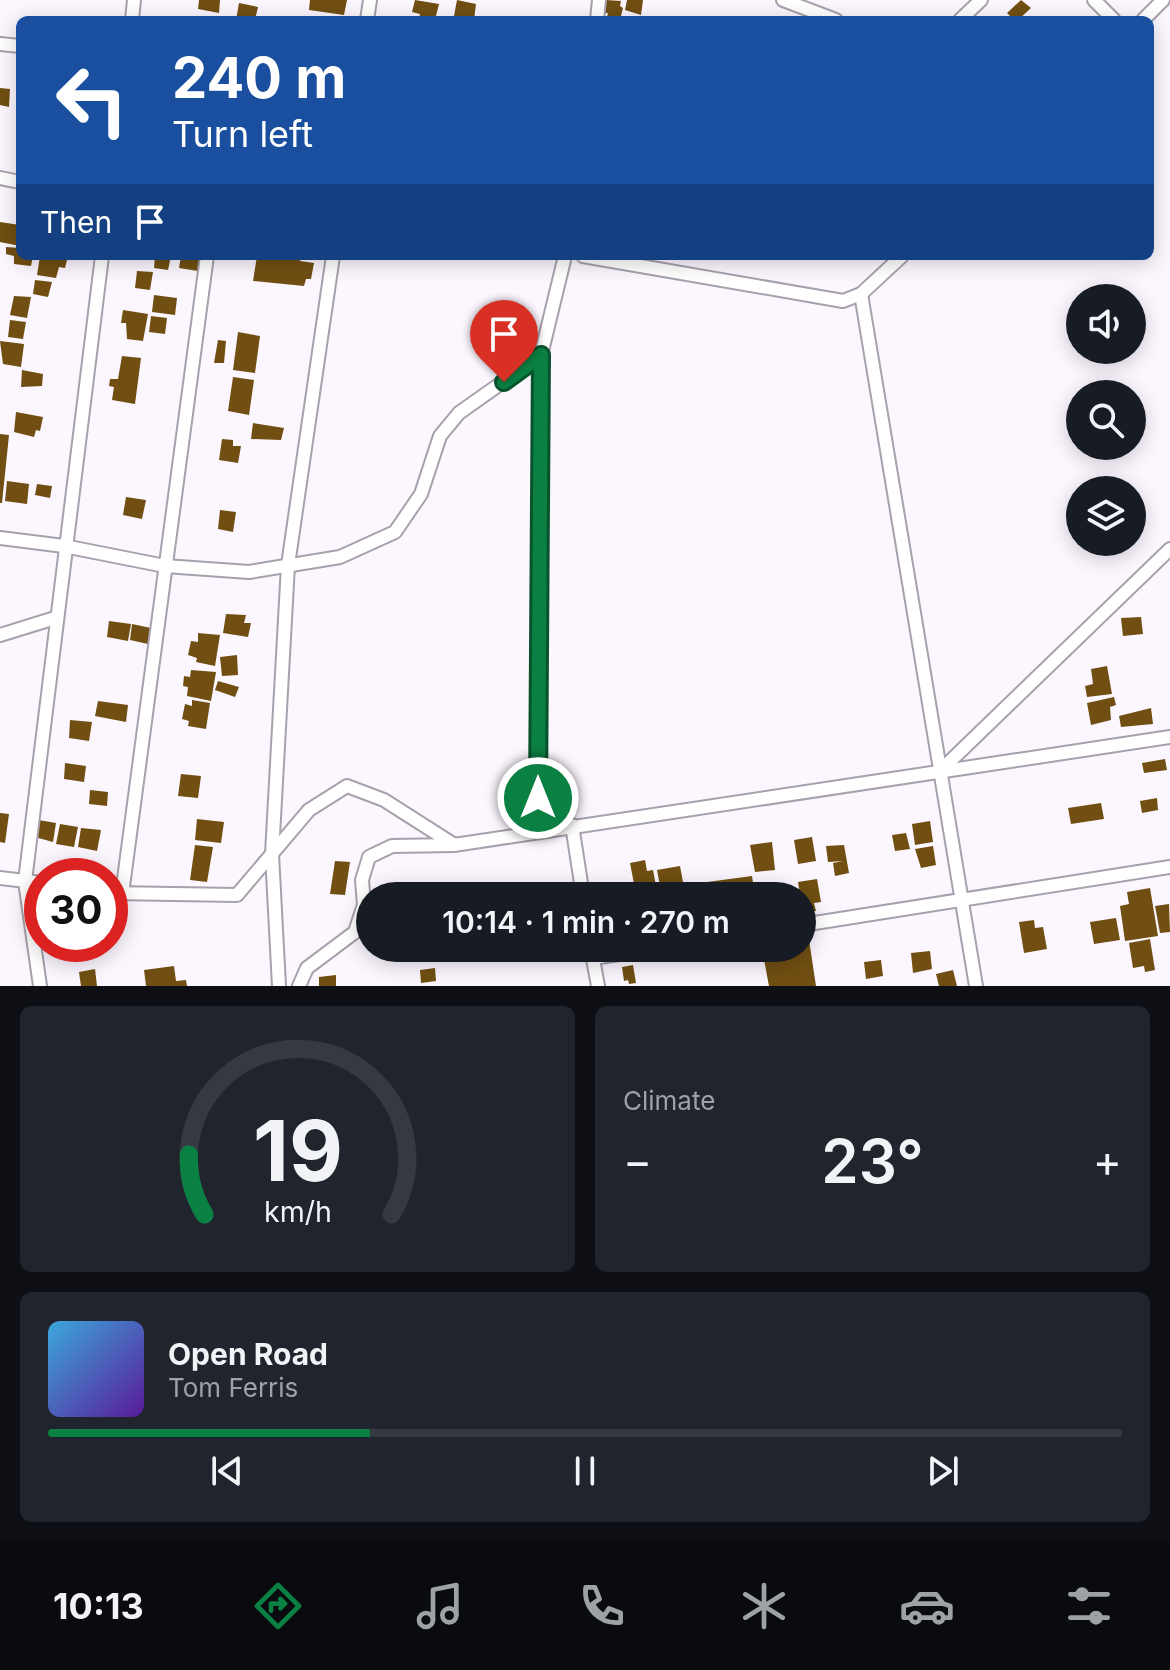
<!DOCTYPE html>
<html lang="en">
<head>
<meta charset="utf-8">
<style>
  body { margin:0; font-family:Inter,sans-serif; background:#20242c; color:#f1f3f6; height:100vh; display:flex; flex-direction:column; font-size:30px; white-space:nowrap }
  * { box-sizing:border-box; margin:0 }
  p { font-size:26px; color:#9ea1a6 }
  .icon { flex:none; width:44px; height:44px; fill:none; stroke:currentColor; stroke-width:2; stroke-linecap:round; stroke-linejoin:round }
  .map { position:relative; height:986px; overflow:hidden }
  .sheet { display:flex; flex-direction:column; gap:20px; padding:20px; background:#0d0f14; flex:1 }
  .sheet>* { flex:none }
  .hud { position:absolute; left:16px; top:16px; width:1138px; height:244px; border-radius:12px; box-shadow:0 4px 20px #0003; background:#1a4fa0; color:#fff; overflow:hidden }
  .controls { position:absolute; left:1066px; top:284px; display:grid; gap:16px }
  .controls a { display:grid; place-items:center; width:80px; height:80px; border-radius:50%; background:#171b24; box-shadow:0 4px 20px #0003; font-size:40px }
  .speed { position:absolute; left:24px; top:858px; display:flex; gap:16px; font-size:40px; font-weight:700; text-align:center }
  .speed>* { display:grid; place-content:center; width:104px; height:104px; border-radius:50%; background:#171b24; box-shadow:0 4px 20px #0003; line-height:1 }
  .speed .limit { border:12px solid #d22; background:#fff; color:#111 }
  .pin { position:absolute; display:grid; place-items:center; width:68px; height:68px; color:#fff; margin:-82px -34px; border-radius:50% 50% 50% 0; rotate:-45deg; box-shadow:0 0 8px #0007 }
  .pin .icon { rotate:45deg }
  .me { position:absolute; width:88px; margin:-44px; rotate:0deg; stroke-linejoin:round; filter:drop-shadow(0 0 6px #0008) }
  .turn { display:flex; align-items:center; gap:28px; height:168px; padding:0 24px; font-size:36px }
  .turn .icon { width:104px; height:104px; stroke-width:2.5 }
  .turn b { display:block; font-size:56px; line-height:68px }
  .then { display:flex; align-items:center; height:76px; padding:0 24px; background:#0003; gap:16px; font-size:30px }
  .big { font-size:60px; font-weight:600; line-height:1.1 }
  .sheet .widget { flex:1; display:flex; flex-direction:column; justify-content:center; gap:12px; min-width:0; padding:0 28px; border-radius:12px; background:#20242c }
  .sheet .dial { align-items:center; gap:0 }
  .dial svg { height:208px; overflow:visible; fill:none; stroke:#363941; stroke-width:7; stroke-linecap:round; text-anchor:middle }
  .dial text { fill:#f1f3f6; stroke:none }
  .song { display:flex; align-items:center; gap:24px }
  .cover { width:96px; height:96px; border-radius:12px; background:linear-gradient(135deg,hsl(200 70% 55%),hsl(270 70% 35%)) }
  .played { height:8px; border-radius:4px; background:linear-gradient(90deg,#0b8043 30%,#363941 30%) }
  .keys { display:flex; justify-content:space-around; direction:ltr }
  .heat { display:flex; justify-content:space-between; align-items:center; font-size:44px; direction:ltr }
  .sheet .tiles { flex:1; display:grid; gap:20px; grid-template-columns:1fr 1fr }
  .widget:last-child { grid-column:span 2 }
  .trip { position:absolute; left:356px; top:882px; width:460px; height:80px; border-radius:40px; background:#171b24; box-shadow:0 4px 20px #0003; font-weight:600; line-height:80px; text-align:center }
  .tab-bar { display:flex; height:128px; justify-content:space-around; align-items:center; background:#090b0e; color:#9ea1a6 }
  .tab-bar .icon { width:56px; height:56px }
  .tab-bar .selected { color:#0b8043 }
  .tab-bar b { font-size:36px; color:#f1f3f6 }
  .map>svg:first-child { display:block }
  .building { fill:#714f12 }
  .lines { fill:none; stroke-linecap:round; stroke-linejoin:round }
  .minor-casing { stroke:#a8a0ac; stroke-width:16 }
  .minor { stroke:#fff; stroke-width:12 }
  .route-casing { stroke:#07532c; stroke-width:20 }
  .route { stroke:#0b8043; stroke-width:14 }
</style>
</head>
<body>
<div class="map">
<svg width="1170" height="986" viewBox="0 0 1170 986">
  <rect width="100%" height="100%" fill="#fcf6ff"/>
  <g class="building">
    <polygon points="199,0 220,0 219,13 198,9"/>
    <polygon points="310,0 347,0 344,15 309,10"/>
    <polygon points="415,0 439,4 435,20 419,19 420,14 412,12"/>
    <polygon points="457,0 476,4 474,20 456,20 454,16"/>
    <polygon points="606,0 621,1 620,6 623,8 620,20 606,20 608,13 603,13"/>
    <polygon points="627,0 643,0 641,15 625,10"/>
    <polygon points="1021,0 1031,8 1018,20 1014,20 1007,13"/>
    <polygon points="239,3 258,7 255,20 236,20"/>
    <polygon points="0,88 10,89 9,107 0,105"/>
    <polygon points="0,222 20,225 20,246 0,242"/>
    <polygon points="6,247 20,248 20,256 33,256 31,266 14,264 14,256 6,254"/>
    <polygon points="40,256 68,256 65,268 59,267 56,278 37,275"/>
    <polygon points="155,256 171,256 168,270 154,268"/>
    <polygon points="181,256 200,256 198,271 179,268"/>
    <polygon points="257,256 301,256 300,261 314,263 311,279 306,279 304,286 253,281"/>
    <polygon points="137,271 153,272 150,290 135,288"/>
    <polygon points="35,280 52,282 48,297 33,294"/>
    <polygon points="154,295 177,298 175,315 152,312"/>
    <polygon points="14,296 31,297 27,318 10,315"/>
    <polygon points="123,310 148,314 143,341 127,339 126,323 121,323"/>
    <polygon points="151,316 167,318 165,334 149,332"/>
    <polygon points="10,320 26,322 23,339 8,337"/>
    <polygon points="238,332 260,336 255,373 233,370"/>
    <polygon points="218,340 226,341 224,363 214,363"/>
    <polygon points="0,341 24,344 21,367 3,364"/>
    <polygon points="122,356 141,358 135,404 112,400 114,387 109,386 110,379 118,379"/>
    <polygon points="22,370 43,374 42,386 21,387"/>
    <polygon points="233,377 254,380 249,415 228,411"/>
    <polygon points="16,412 43,417 40,431 36,430 34,437 14,432"/>
    <polygon points="253,423 284,428 281,440 251,439"/>
    <polygon points="0,434 9,435 2,503 0,503"/>
    <polygon points="222,439 233,440 233,446 241,446 238,463 219,460"/>
    <polygon points="7,481 29,484 27,504 5,501"/>
    <polygon points="37,484 52,486 50,498 35,495"/>
    <polygon points="126,497 146,500 142,519 123,515"/>
    <polygon points="220,510 236,512 233,532 218,529"/>
    <polygon points="226,614 246,615 244,623 251,623 248,637 223,633"/>
    <polygon points="1141,617 1143,634 1123,636 1121,618"/>
    <polygon points="109,621 131,624 128,641 107,637"/>
    <polygon points="132,624 151,628 148,644 130,640"/>
    <polygon points="198,633 220,635 215,666 196,662 197,658 188,655 191,641 198,642"/>
    <polygon points="237,655 238,675 222,676 220,657"/>
    <polygon points="1107,666 1112,694 1087,697 1085,686 1093,684 1091,669"/>
    <polygon points="191,670 216,672 211,701 187,696 188,687 183,686 184,676 190,677"/>
    <polygon points="218,681 239,687 235,697 215,690"/>
    <polygon points="1114,697 1116,705 1110,707 1111,720 1091,725 1087,703"/>
    <polygon points="192,700 210,703 206,729 188,726 189,721 182,719 185,704 192,706"/>
    <polygon points="98,701 128,705 126,722 95,716"/>
    <polygon points="1151,708 1153,724 1121,727 1119,716"/>
    <polygon points="70,720 92,722 89,741 69,738"/>
    <polygon points="1165,759 1167,770 1144,773 1142,763"/>
    <polygon points="65,763 86,766 84,782 64,779"/>
    <polygon points="181,774 201,776 198,798 178,796"/>
    <polygon points="90,790 108,792 107,806 89,804"/>
    <polygon points="1157,798 1158,810 1142,813 1140,801"/>
    <polygon points="1101,803 1104,819 1071,824 1068,808"/>
    <polygon points="0,813 9,814 5,843 0,842"/>
    <polygon points="33,819 56,823 53,842 31,836"/>
    <polygon points="197,819 224,822 221,843 195,840"/>
    <polygon points="930,821 933,842 915,845 912,824"/>
    <polygon points="60,824 78,827 74,847 56,844"/>
    <polygon points="81,828 101,830 97,851 78,847"/>
    <polygon points="906,833 910,849 895,851 892,835"/>
    <polygon points="812,837 816,861 798,864 794,840"/>
    <polygon points="772,842 775,870 755,872 750,845"/>
    <polygon points="195,845 213,847 207,882 190,880"/>
    <polygon points="844,845 849,873 835,876 833,863 843,861 828,862 826,846"/>
    <polygon points="933,846 936,865 921,868 915,849"/>
    <polygon points="645,860 647,871 653,870 656,886 635,889 630,863"/>
    <polygon points="335,861 350,862 345,895 330,894"/>
    <polygon points="680,866 683,882 660,886 657,870"/>
    <polygon points="752,876 755,896 709,896 707,882"/>
    <polygon points="817,879 821,902 814,903 816,911 803,913 798,882"/>
    <polygon points="704,884 706,896 685,896 684,887"/>
    <polygon points="1150,888 1158,936 1125,941 1120,906 1129,904 1127,892"/>
    <polygon points="1169,904 1170,932 1160,933 1155,906"/>
    <polygon points="1116,918 1120,940 1094,944 1090,922"/>
    <polygon points="1034,920 1035,928 1043,927 1047,949 1024,953 1019,922"/>
    <polygon points="1150,939 1155,970 1145,972 1144,966 1133,968 1129,943"/>
    <polygon points="809,940 816,986 769,986 762,949 802,948 802,942"/>
    <polygon points="930,951 932,969 913,973 911,953"/>
    <polygon points="881,960 883,976 866,979 864,962"/>
    <polygon points="633,965 636,983 629,984 628,980 624,981 622,967"/>
    <polygon points="174,966 176,981 186,980 187,986 146,986 144,970"/>
    <polygon points="435,968 436,981 421,983 420,970"/>
    <polygon points="95,969 97,986 81,986 79,972"/>
    <polygon points="953,970 957,986 939,986 936,974"/>
    <polygon points="336,975 336,986 319,986 319,977"/>
  </g>
  <g class="lines">
    <g class="minor-casing">
      <g id="minor">
        <polyline points="783,0 836,20"/>
        <polyline points="1094,0 1114,20"/>
        <polyline points="132,20 134,0"/>
        <polyline points="367,20 370,0"/>
        <polyline points="597,20 599,0"/>
        <polyline points="960,20 981,0"/>
        <polyline points="1143,20 1163,0"/>
        <polyline points="0,44 20,46"/>
        <polyline points="0,178 20,182"/>
        <polyline points="583,256 843,301 861,294 902,256"/>
        <polyline points="861,294 976,986"/>
        <polyline points="0,538 64,546 165,566 249,572 340,557 395,532 421,494 440,436 459,413 541,355"/>
        <polyline points="0,635 55,618"/>
        <polyline points="940,771 1170,549"/>
        <polyline points="572,825 583,896"/>
        <polyline points="537,830 541,355 565,256"/>
        <polyline points="0,878 42,883"/>
        <polyline points="110,893 237,895 309,810 347,786 384,800 453,844"/>
        <polyline points="122,894 207,256"/>
        <polyline points="802,925 1170,867"/>
        <polyline points="591,948 598,986"/>
        <polyline points="593,958 659,948"/>
        <polyline points="40,986 25,881 102,256"/>
        <polyline points="279,986 272,854 288,565 333,256"/>
        <polyline points="299,986 307,968 355,932 364,905 362,880 369,857 392,846 454,845 1170,737"/>
      </g>
    </g>
    <use href="#minor" class="minor"/>
  </g>
  <g class="lines">
    <g class="route-casing">
      <polyline id="route" points="504,382 541,355 538,798"/>
    </g>
    <use href="#route" class="route"/>
  </g>
</svg>
<div class="controls">
<a><svg class="icon" aria-label="sound" viewBox="0 0 24 24"><path d="M4 9h4l5-4v14l-5-4H4zM17 9q2 3 0 6"/></svg></a>
<a><svg class="icon" aria-label="search" viewBox="0 0 24 24"><circle cx="10" cy="10" r="6"/><path d="M15 15l6 6"/></svg></a>
<a><svg class="icon" aria-label="layers" viewBox="0 0 24 24"><path d="M12 4l9 5-9 5-9-5zM3 14l9 5 9-5"/></svg></a>
</div>
<div class="speed"><div class="limit">30</div></div>
<div class="pin" style="left:504px;top:382px;background:#d93025"><svg class="icon" aria-label="arrive" viewBox="0 0 24 24"><path d="M6 21V4h12l-3 4 3 4H6"/></svg></div>
<svg class="me" style="left:538px;top:798px" viewBox="-20 -20 40 40"><circle r="17" fill="#0b8043" stroke="#fff" stroke-width="3"/><path d="M0-11L8 9 0 5-8 9z" fill="#fff"/></svg>
<div class="trip">10:14 · 1 min · 270 m</div>
<div class="hud">
<div class="turn"><svg class="icon" aria-label="left" viewBox="0 0 24 24"><path d="M17 20v-9H6M10 6l-5 5 5 5"/></svg><div><b>240 m</b>Turn left</div></div>
<div class="then">Then<svg class="icon" aria-label="arrive" viewBox="0 0 24 24"><path d="M6 21V4h12l-3 4 3 4H6"/></svg></div>
</div>
</div>
<section class="sheet">
<div class="tiles">
<div class="widget dial"><svg viewBox="0 0 100 80">
<path d="M14 69A42 42 0 1 1 86 69"/>
<path d="M14 69A42 42 0 0 1 8 46" stroke="#0b8043"/>
<text x="50" y="56" font-size="32" font-weight="700">19</text>
<text x="50" y="72" font-size="11">km/h</text>
</svg></div>
<div class="widget"><p>Climate</p>
<div class="heat"><a>−</a><b class="big">23°</b><a>+</a></div>
</div>
<div class="widget">
<div class="song"><i class="cover"></i><div><b>Open Road</b><p>Tom Ferris</p></div></div>
<div class="played"></div>
<div class="keys"><svg class="icon" aria-label="previous" viewBox="0 0 24 24"><path d="M18 5L8 12l10 7zM5 5v14"/></svg><svg class="icon" aria-label="pause" viewBox="0 0 24 24"><path d="M8 5v14M16 5v14"/></svg><svg class="icon" aria-label="next" viewBox="0 0 24 24"><path d="M6 5l10 7-10 7zM19 5v14"/></svg></div>
</div>
</div>
</section>
<nav class="tab-bar">
<b>10:13</b>
<svg class="icon selected" aria-label="directions" viewBox="0 0 24 24"><path d="M12 3l9 9-9 9-9-9zM9 14v-3h6M13 9l2 2-2 2"/></svg>
<svg class="icon" aria-label="music" viewBox="0 0 24 24"><path d="M9 18V5l10-2v13"/><circle cx="6" cy="18" r="3"/><circle cx="16" cy="16" r="3"/></svg>
<svg class="icon" aria-label="phone" viewBox="0 0 24 24"><path d="M5 4h4l2 5-3 2q2 4 5 5l2-3 5 2v4C11 20 4 13 5 4z"/></svg>
<svg class="icon" aria-label="climate" viewBox="0 0 24 24"><path d="M12 3v18M4 7l16 10M4 17L20 7"/></svg>
<svg class="icon" aria-label="car" viewBox="0 0 24 24"><path d="M5 17H2v-5l4-1 3-4h7l3 4 3 1v5h-3M9 17h6M6 11h13"/><circle cx="7" cy="17" r="2"/><circle cx="17" cy="17" r="2"/></svg>
<svg class="icon" aria-label="filters" viewBox="0 0 24 24"><path d="M4 7h16M4 17h16"/><circle cx="9" cy="7" r="2"/><circle cx="15" cy="17" r="2"/></svg>
</nav>
</body>
</html>
